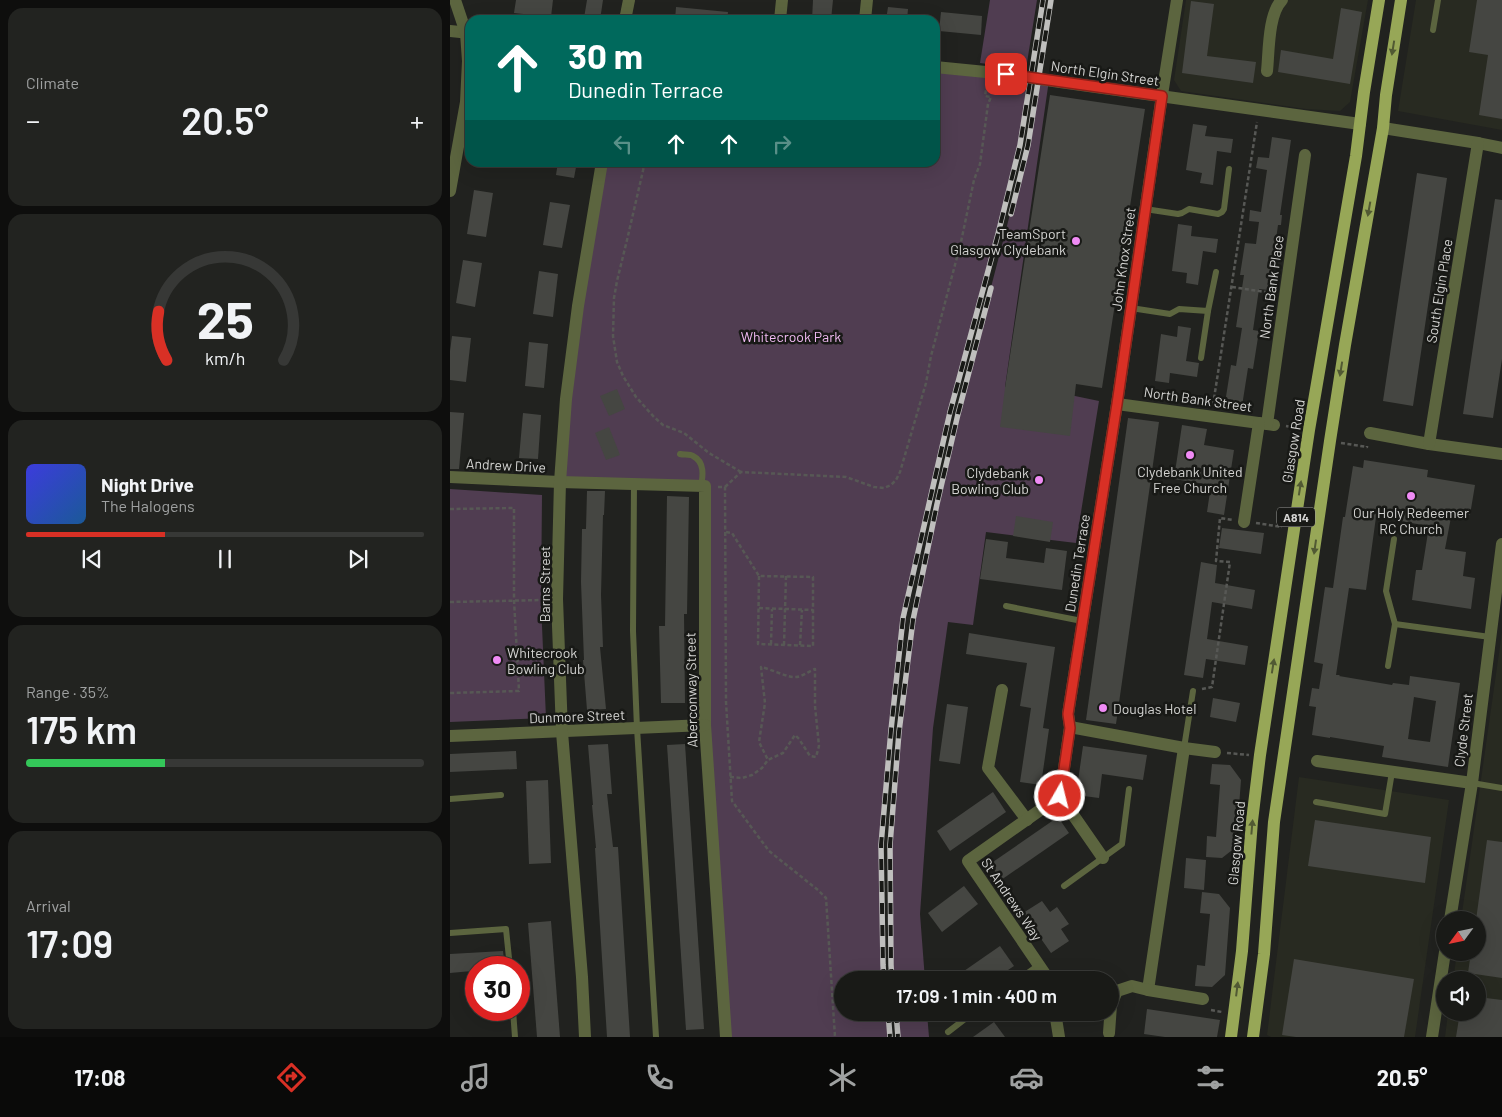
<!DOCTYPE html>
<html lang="en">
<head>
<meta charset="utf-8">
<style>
  body { margin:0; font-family:Barlow,sans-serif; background:#222320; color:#f1f3f6; height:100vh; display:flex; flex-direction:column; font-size:19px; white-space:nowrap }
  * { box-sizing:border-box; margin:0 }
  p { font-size:16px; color:#9fa1a1 }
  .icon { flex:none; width:28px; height:28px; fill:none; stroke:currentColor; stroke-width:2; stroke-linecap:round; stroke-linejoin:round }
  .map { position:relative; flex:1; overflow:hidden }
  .panel { display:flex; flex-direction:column; gap:8px; padding:8px; background:#0e0e0d; width:450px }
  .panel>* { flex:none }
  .top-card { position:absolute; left:15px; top:15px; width:475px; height:152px; border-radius:15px; box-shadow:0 5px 20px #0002,0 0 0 1px #373836; background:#00695c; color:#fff; overflow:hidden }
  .needle { width:32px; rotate:237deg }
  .fabs { position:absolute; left:986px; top:911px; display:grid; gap:10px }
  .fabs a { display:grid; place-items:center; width:50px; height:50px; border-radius:50%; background:#191a17; box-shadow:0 5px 20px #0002,0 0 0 1px #373836; font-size:25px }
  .speed { position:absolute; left:15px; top:956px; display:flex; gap:10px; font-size:25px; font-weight:700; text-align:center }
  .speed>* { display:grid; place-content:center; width:65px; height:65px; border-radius:50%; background:#191a17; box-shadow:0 5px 20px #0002,0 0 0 1px #373836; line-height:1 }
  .speed .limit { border:8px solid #d22; background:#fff; color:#111 }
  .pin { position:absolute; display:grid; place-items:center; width:42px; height:42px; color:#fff; margin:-21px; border-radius:10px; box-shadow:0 2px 8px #0006 }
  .me { position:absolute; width:55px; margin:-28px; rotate:8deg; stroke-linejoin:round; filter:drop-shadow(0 0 4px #0008) }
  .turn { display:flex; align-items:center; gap:18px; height:105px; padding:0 20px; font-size:22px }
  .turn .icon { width:65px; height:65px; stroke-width:2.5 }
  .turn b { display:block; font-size:35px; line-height:42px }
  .lanes { display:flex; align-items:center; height:48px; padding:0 20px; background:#0003; justify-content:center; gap:25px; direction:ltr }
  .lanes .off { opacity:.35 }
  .big { font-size:38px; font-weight:600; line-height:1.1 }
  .panel .widget { flex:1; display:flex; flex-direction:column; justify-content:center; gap:8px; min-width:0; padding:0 18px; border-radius:15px; background:#222320 }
  .panel .dial { align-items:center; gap:0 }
  .dial svg { height:130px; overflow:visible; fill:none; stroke:#373836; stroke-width:7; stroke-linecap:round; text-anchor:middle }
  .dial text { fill:#f1f3f6; stroke:none }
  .song { display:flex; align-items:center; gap:15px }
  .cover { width:60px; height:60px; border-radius:8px; background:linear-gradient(135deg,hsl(240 70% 55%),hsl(210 70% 35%)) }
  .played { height:5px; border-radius:2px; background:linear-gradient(90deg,#d93025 35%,#373836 35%) }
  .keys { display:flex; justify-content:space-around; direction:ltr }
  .heat { display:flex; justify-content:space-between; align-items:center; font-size:28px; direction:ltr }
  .charge { height:8px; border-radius:4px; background:linear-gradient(90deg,#34c759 35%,#373836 0) }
  .trip { position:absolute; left:384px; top:971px; width:285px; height:50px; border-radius:25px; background:#191a17; box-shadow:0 5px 20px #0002,0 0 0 1px #373836; font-weight:600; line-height:50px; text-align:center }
  .menu { display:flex; height:80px; justify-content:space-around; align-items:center; background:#0a0a09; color:#9fa1a1 }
  .menu .icon { width:35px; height:35px }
  .menu .selected { color:#d93025 }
  .menu b { font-size:22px; color:#f1f3f6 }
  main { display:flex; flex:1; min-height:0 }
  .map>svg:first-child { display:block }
  .built { fill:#282a21 }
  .green { fill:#503d51 }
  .building { fill:#454642; fill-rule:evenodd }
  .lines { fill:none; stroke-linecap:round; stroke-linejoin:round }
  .path { stroke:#575855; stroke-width:2.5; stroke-dasharray:4 2.5; stroke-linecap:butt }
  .service { stroke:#5c653f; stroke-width:6 }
  .minor { stroke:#5c653f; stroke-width:12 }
  .primary { stroke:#97a757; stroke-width:12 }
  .rail-casing { stroke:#bfbfbd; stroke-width:5.5 }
  .rail { stroke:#181916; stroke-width:4; stroke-dasharray:11; stroke-linecap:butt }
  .minor-bridge { stroke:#5c653f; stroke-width:12 }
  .oneway { fill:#515933 }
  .route-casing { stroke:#8d1f18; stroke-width:12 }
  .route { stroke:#d93025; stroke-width:9 }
  .poi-dot { fill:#f08bf5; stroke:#181916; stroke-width:2 }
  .labels { text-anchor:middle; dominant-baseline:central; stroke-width:5; stroke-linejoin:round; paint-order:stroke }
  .shield { fill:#181916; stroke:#9c9c9a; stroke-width:1 }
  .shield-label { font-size:12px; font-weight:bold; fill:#d4d4d2 }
  .street-label { font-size:14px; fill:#d4d4d2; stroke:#181916 }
  .poi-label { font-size:14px; fill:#d4d4d2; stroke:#181916; text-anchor:end }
  .park-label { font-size:14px; fill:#f0baf2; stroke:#181916 }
</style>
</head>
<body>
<main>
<section class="panel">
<div class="widget"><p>Climate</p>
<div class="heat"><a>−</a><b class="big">20.5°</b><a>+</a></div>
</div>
<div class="widget dial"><svg viewBox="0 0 100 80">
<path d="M14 69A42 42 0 1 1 86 69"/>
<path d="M14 69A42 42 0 0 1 9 39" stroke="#d93025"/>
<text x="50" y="56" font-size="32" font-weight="700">25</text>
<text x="50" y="72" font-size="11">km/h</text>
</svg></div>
<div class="widget">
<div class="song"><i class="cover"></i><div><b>Night Drive</b><p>The Halogens</p></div></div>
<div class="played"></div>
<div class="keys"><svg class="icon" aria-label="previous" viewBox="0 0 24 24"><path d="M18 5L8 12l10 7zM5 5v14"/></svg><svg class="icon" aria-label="pause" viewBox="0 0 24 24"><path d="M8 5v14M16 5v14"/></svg><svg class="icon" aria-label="next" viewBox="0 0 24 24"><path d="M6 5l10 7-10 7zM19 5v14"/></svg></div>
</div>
<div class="widget"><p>Range · 35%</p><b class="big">175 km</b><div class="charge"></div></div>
<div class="widget"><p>Arrival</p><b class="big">17:09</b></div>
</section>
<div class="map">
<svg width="1052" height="1037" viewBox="0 0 1052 1037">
  <rect width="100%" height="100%" fill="#21221f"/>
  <g class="built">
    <polygon points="736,0 918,0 900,102 890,111 856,109 731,91 724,80"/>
    <polygon points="966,0 1052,0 1052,130 948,111"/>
    <polygon points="1052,632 1052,1037 995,1037 998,1013 1028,1012 1028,980 1003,980 1007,953 1028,952 1028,920 1011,920"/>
    <polygon points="849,777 999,800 965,1037 821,1037 817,1035"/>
  </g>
  <g class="green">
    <polygon points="540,0 587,0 576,69 530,63"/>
    <polygon points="485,67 577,77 570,145 548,234 500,412 479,502 456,617 441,730 431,845 433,965 434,980 392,980 392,1012 438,1013 440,1037 276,1037 255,725 255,487 110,482 150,163 485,162"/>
    <polygon points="588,78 599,80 555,387 625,396 649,401 626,543 536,532 523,625 498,622 483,728 470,914 475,980 442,980 441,965 440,845 449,732 463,620 487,504 508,414 578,145"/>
    <polygon points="0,489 92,495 91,603 96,718 0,722"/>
    <polygon points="446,1013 477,1013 479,1037 448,1037"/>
  </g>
  <g class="building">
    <polygon points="66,0 103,0 101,17 64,13"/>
    <polygon points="137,0 153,0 150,20 134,18"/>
    <polygon points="363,0 383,0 381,20 362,20"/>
    <polygon points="1027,0 1052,0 1052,119 1029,115 1038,55 1019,52"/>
    <polygon points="741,1 764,4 757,56 806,62 803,83 732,73"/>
    <polygon points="226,7 278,12 277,20 225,20"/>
    <polygon points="438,7 458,9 457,20 436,20"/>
    <polygon points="891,8 912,12 900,84 828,72 831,50 883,59"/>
    <polygon points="491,12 532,16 531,35 489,31"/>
    <polygon points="600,95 695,109 652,388 626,384 620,436 550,427 555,388"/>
    <polygon points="743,124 757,126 755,136 783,139 781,153 767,151 763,185 750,183 752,173 736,170"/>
    <polygon points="822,137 841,140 830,215 832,215 831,225 828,225 819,290 809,289 803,330 809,331 803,369 798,368 792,406 775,403 781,365 786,366 792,328 786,327 794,275 790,275 795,243 806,244 809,222 799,221 800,210 811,212 817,170 806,168 808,157 819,158"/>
    <polygon points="108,162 127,162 124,178 106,175"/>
    <polygon points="967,173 997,178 963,406 933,401"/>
    <polygon points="24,190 43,193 36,237 17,234"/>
    <polygon points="1045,199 1052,200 1052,359 1043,418 1013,414"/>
    <polygon points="100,202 120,205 112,248 93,245"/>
    <polygon points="728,224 742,226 741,236 768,239 766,253 753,251 748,285 736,283 737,273 722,271"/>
    <polygon points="13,260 32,263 25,307 6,303"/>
    <polygon points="89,271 108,274 103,317 83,314"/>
    <polygon points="728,326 741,328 736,361 749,363 747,377 720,373 719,383 705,381 711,334 727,337"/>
    <polygon points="2,336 21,338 16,382 0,380 0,351"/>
    <polygon points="79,342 98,344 94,388 75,386"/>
    <polygon points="167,389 175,409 159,416 150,396"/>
    <polygon points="0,412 14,413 9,469 0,469"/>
    <polygon points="73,413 91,415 88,459 69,458"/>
    <polygon points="678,418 709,422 666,724 636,720"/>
    <polygon points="732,425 757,429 754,445 784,450 774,515 757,512 761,485 724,479"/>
    <polygon points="159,427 170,455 156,460 145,433"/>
    <path d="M914,460l64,10 -1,7 48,8 -5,30 -18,-3 -7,37 21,3 -3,24 12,2 -4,31 -59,-9 4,-30h6l7,-44 -53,-9 -10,73 -17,-2 -13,87h4l-1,1 53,9 1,-2 16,2 1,-9 50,7 -12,84 -66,-10 2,-11 -54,-9v1l-18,-3 4,-28 -7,-1 3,-18 7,1 4,-25 -9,-2 11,-75 8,1 10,-71h2l8,-51 10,2zM964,697l22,4 -6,41 -22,-3z"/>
    <polygon points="137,491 155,491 154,515 153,515 151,595 153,647 150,647 156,709 137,710 133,660 134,660 131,582 132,529 136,529"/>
    <polygon points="217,496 239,497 237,614 234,614 235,703 211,703 209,626 215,626"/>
    <polygon points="566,516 603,522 600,542 563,536"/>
    <polygon points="772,528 814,533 811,554 769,548"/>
    <polygon points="536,539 558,542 556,558 594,563 596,548 617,551 612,590 530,579"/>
    <polygon points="751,562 767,565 765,583 805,590 802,609 762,602 757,639 798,646 795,665 756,659 753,678 734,675"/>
    <polygon points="519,633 605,647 593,728 599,729 591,785 570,782 581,708 570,706 577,663 516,654"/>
    <polygon points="763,698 790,703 786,722 760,717"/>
    <polygon points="497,704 518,707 510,764 489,761"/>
    <polygon points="158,744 162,794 157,794 163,847 168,847 180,1037 157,1037 145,848 146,848 142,805 143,805 138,745"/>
    <polygon points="235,744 254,1029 236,1030 217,745"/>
    <polygon points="633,746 697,755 693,780 652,774 649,798 626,795"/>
    <polygon points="66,751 67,769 0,772 0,754"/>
    <polygon points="762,764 780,765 791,780 786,847 772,858 756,857 757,836 766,837 770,785 760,784"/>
    <polygon points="98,780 101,863 79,864 76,781"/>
    <polygon points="543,792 556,812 500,851 487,831"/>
    <polygon points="608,817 619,833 551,880 540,864"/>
    <polygon points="865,820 981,837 975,883 858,866"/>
    <polygon points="1037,840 1052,842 1052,978 1018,973 1021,952 1028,952 1028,920 1026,920"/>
    <polygon points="736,858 756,860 754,890 734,888"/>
    <polygon points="514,886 528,904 492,932 478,913"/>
    <polygon points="752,892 769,894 780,908 775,975 762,987 745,986 747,965 755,966 760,914 750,913"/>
    <polygon points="592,901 600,912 607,907 619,924 611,929 619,941 601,953 573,913"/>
    <polygon points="101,921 110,1037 87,1037 78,923"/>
    <polygon points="550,946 564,966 543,980 501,980"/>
    <polygon points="53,951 55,968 22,968 22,971 0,973 0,954"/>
    <polygon points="844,959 964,979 954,1037 846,1037 832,1035"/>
    <polygon points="1028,997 1052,1000 1052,1037 1006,1037 1010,1012 1028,1012"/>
    <polygon points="697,1009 770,1020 767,1037 715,1037 694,1034"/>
    <polygon points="544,1022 555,1037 523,1037"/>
  </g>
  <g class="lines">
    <g class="path">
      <polyline points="195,162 177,240 167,281 164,298 163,336 167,362 173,376 186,397 204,417 213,425 234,433 259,453 291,472"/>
      <polyline points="782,287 822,293"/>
      <polyline points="763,405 807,122"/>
      <polyline points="836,426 847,428"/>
      <polyline points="891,443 917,447 917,446"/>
      <polyline points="268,487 275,487 276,702 282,801 319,851 368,890 376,898 385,1037"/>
      <polyline points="275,487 291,472 396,477 424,487 434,488 441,485 446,480 450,472 476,383 481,356 511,242 524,180 530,164 538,104 541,97 535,96 537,84"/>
      <polyline points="0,509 64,508 64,600 69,691 0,693"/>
      <polyline points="806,523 832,527"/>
      <polyline points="276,532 282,533 309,576 363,577 363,646 308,644 309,576"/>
      <polyline points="0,602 93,600"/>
      <polyline points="309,608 363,610"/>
      <polyline points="321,644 322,609"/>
      <polyline points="334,645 336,576"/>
      <polyline points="350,645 352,610"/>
      <polyline points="752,689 762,687 780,562 766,561 770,518 783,520"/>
      <polyline points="777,753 799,755"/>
      <path d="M280,777l12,1 10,-3 10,-7 6,-8 15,-7 12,-18 4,4 11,17 6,1 3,-11 -4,-40v-37c-6,2 -13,8 -19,8 -8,1 -25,-8 -35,-10l4,36 -6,39 9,18"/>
      <polyline points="761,1010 772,1012"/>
    </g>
    <g class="service">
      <polyline points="983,30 988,0"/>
      <polyline points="695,209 728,214 732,213 739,209 768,214 772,212 774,209 779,169"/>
      <polyline points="681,308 720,314 729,309 758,311 766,272"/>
      <polyline points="751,358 758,311"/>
      <path d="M230,454c4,1 10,0 13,2 12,6 10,20 8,30"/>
      <polyline points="184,484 183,631 187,728 206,1037"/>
      <polyline points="556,606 632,621"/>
      <polyline points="945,624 1040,637"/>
      <polyline points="938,666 945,624 936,591 944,539"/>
      <polyline points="734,748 743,691"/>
      <polyline points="1022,783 1052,788"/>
      <polyline points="0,799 51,795"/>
      <polyline points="866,802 935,814 942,772"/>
      <polyline points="614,886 672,844 679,789"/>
      <polyline points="0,933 56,929 60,968"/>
      <polyline points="568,980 589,965"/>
      <polyline points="63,1010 65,1037"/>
      <polyline points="498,1032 524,1012"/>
    </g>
    <g class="minor">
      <polyline points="175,20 179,0"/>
      <polyline points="330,20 332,0"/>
      <polyline points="415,20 417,0"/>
      <polyline points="0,31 20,33"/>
      <polyline points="485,67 556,74"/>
      <path d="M817,71c2,-19 1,-57 15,-71"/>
      <polyline points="610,82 910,124"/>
      <polyline points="933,128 1028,143 1052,148"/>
      <polyline points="0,191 16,102 18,61 16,33 5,0"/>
      <polyline points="667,404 824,425"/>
      <polyline points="817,424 855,155"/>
      <polyline points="920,433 979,444 1052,454"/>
      <polyline points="979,444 1028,143"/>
      <polyline points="0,477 110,482 255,486 255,725 276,1037"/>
      <polyline points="794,522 809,423"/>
      <polyline points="552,690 538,768 577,820"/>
      <polyline points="620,727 734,748 765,752"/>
      <polyline points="0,736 255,725"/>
      <polyline points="867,761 1022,783"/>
      <polyline points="610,796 653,858"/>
      <polyline points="1000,920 1022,783 1052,544"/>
      <polyline points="599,980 518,861 610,796 620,727 618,714 667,404 712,95 727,0"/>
      <polyline points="698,990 734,748"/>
      <polyline points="605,1012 609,1037"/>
      <polyline points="659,1033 661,1005 667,991 682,986 698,990 753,999"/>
      <polyline points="135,1037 132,977 112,732 107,599 110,482 116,399 128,306 152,162"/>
      <polyline points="982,1037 995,952"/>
    </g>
    <g class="primary">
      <polyline points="781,1037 792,951 802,821 810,755 859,430 906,156 914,92 929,0"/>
      <polyline points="803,1037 814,954 824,822 880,441 895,345 933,128 936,95 951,0"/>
    </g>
    <g class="rail-casing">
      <g id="rail">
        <polyline points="561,214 578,145 601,0"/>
        <polyline points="434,980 433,965 431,845 441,730 453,618 500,412 548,234 570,145 593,0"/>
        <polyline points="442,980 441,965 440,845 449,732 463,620 487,504 508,414 541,288"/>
        <polyline points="438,1012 440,1037"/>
        <polyline points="446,1012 448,1037"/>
      </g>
    </g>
    <use href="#rail" class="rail"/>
    <polyline class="minor-bridge" points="556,74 610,82"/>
  </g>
  <defs><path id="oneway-solid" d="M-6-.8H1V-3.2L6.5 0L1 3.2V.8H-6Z" transform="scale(1.25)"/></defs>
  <g class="oneway">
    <use href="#oneway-solid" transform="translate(943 48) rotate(99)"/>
    <use href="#oneway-solid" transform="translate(919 209) rotate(100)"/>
    <use href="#oneway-solid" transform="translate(891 369) rotate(99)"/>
    <use href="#oneway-solid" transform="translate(850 488) rotate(-81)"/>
    <use href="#oneway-solid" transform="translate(865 547) rotate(98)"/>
    <use href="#oneway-solid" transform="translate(823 666) rotate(-81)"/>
    <use href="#oneway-solid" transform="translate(802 827) rotate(-85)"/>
    <use href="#oneway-solid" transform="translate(787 989) rotate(-83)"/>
  </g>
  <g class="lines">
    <g class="route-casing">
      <polyline id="route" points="556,74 712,96 667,404 618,714 620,728 610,796"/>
    </g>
    <use href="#route" class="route"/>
  </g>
  <g class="poi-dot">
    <circle cx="626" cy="241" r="5"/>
    <circle cx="740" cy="455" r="5"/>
    <circle cx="589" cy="480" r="5"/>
    <circle cx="961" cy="496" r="5"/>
    <circle cx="47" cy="660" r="5"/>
    <circle cx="653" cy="708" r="5"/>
  </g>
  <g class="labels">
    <rect class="shield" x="827" y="507.5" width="38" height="19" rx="4"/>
    <g class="shield-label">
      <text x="846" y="517">A814</text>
    </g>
    <g class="street-label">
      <text transform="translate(655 73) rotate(8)">North Elgin Street</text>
      <text transform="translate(673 259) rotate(-82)">John Knox Street</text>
      <text transform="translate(821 287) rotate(-82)">North Bank Place</text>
      <text transform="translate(989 291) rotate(-81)">South Elgin Place</text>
      <text transform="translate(748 399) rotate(8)">North Bank Street</text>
      <text transform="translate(843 441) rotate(-81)">Glasgow Road</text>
      <text transform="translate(56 465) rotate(3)">Andrew Drive</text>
      <text transform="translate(627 563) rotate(-81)">Dunedin Terrace</text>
      <text transform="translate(94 584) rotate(-90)">Barns Street</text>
      <text transform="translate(241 690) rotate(-91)">Aberconway Street</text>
      <text transform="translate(127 716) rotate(-2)">Dunmore Street</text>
      <text transform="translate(1013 730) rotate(-83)">Clyde Street</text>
      <text transform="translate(786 843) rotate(-85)">Glasgow Road</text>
      <text transform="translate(562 899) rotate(56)">St Andrews Way</text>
    </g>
    <g class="poi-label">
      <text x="616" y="233">TeamSport<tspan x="616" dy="16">Glasgow Clydebank</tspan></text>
      <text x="740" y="471" text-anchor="middle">Clydebank United<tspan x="740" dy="16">Free Church</tspan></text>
      <text x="579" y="472">Clydebank<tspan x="579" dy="16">Bowling Club</tspan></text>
      <text x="961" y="512" text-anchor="middle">Our Holy Redeemer<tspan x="961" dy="16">RC Church</tspan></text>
      <text x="57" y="652" text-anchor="start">Whitecrook<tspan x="57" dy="16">Bowling Club</tspan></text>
      <text x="663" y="708" text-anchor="start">Douglas Hotel</text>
    </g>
    <g class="park-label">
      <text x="341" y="336">Whitecrook Park</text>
    </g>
  </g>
</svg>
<div class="fabs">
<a><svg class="needle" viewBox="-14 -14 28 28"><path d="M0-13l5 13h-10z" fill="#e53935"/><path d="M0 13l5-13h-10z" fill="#9fa1a1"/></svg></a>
<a><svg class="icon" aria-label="sound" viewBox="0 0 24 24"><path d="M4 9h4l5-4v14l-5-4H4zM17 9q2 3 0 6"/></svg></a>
</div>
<div class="speed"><div class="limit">30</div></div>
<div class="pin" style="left:556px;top:74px;background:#d93025"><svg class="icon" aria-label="arrive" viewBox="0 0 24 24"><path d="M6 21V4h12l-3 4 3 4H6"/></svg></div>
<svg class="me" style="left:610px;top:796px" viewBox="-20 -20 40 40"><circle r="17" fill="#d93025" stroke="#fff" stroke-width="3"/><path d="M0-11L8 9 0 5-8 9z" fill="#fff"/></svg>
<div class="trip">17:09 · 1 min · 400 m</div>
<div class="top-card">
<div class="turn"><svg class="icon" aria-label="ahead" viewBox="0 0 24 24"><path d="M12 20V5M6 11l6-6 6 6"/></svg><div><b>30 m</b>Dunedin Terrace</div></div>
<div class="lanes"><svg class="icon off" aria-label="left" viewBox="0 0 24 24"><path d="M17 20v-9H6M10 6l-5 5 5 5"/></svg><svg class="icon" aria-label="ahead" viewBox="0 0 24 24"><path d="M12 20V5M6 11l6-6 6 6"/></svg><svg class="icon" aria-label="ahead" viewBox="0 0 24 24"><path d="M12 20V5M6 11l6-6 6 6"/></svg><svg class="icon off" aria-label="right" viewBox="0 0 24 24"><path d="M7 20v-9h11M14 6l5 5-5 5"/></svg></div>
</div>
</div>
</main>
<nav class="menu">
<b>17:08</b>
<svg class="icon selected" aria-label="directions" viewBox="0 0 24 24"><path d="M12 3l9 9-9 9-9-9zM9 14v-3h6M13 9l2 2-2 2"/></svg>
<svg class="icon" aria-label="music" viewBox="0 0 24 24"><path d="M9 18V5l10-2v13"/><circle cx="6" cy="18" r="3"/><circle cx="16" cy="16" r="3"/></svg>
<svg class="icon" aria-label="phone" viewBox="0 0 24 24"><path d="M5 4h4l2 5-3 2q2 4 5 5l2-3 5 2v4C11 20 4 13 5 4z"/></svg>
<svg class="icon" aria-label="climate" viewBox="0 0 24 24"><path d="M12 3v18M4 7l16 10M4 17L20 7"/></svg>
<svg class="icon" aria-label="car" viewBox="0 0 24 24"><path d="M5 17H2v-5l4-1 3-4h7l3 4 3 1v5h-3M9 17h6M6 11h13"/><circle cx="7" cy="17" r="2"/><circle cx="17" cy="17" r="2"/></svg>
<svg class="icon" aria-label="filters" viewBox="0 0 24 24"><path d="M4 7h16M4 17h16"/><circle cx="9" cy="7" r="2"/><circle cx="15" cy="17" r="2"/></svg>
<b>20.5°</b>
</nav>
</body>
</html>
